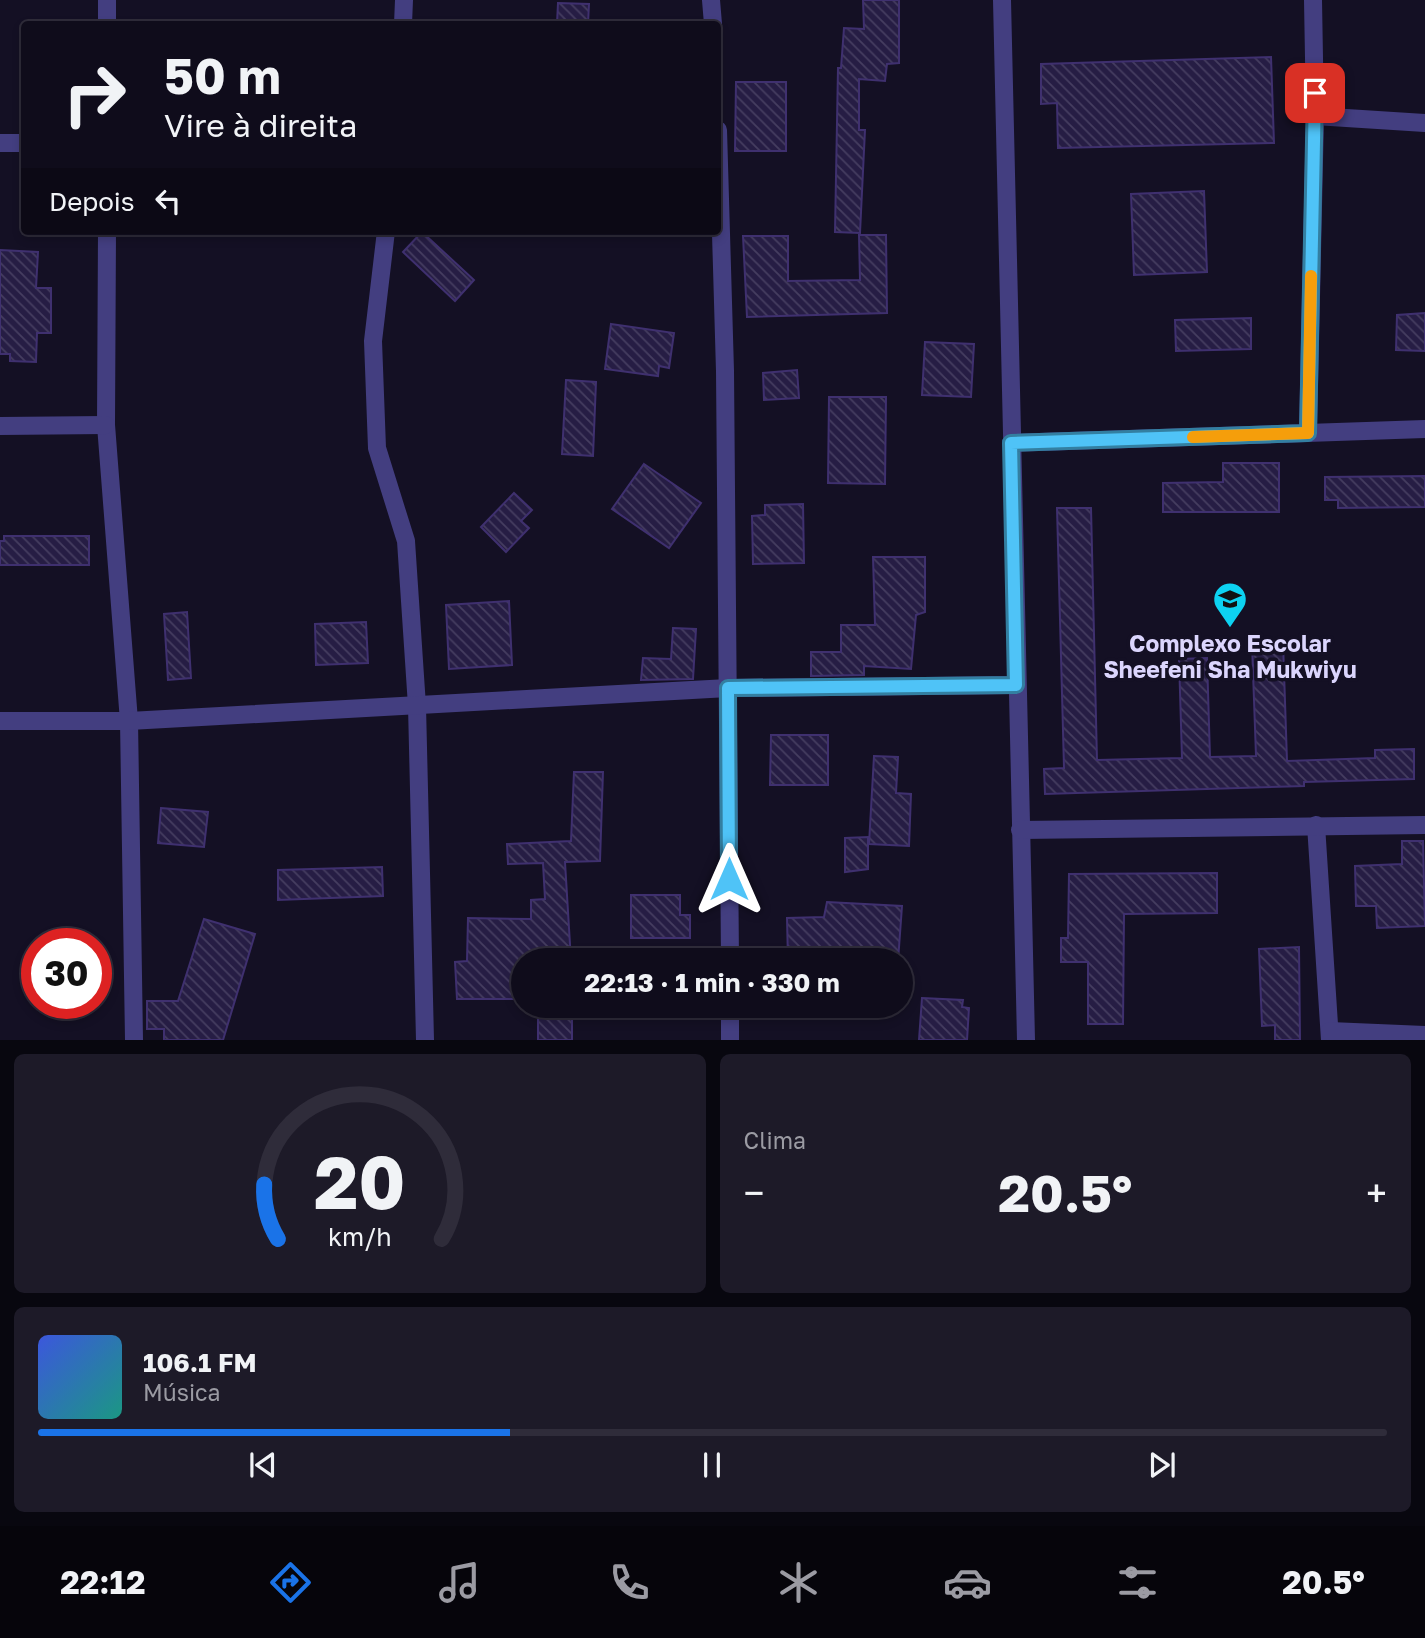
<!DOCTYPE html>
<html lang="pt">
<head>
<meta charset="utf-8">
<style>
  body { margin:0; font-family:"Golos Text",sans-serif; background:#1d1a28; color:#f1f3f6; height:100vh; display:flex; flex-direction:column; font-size:26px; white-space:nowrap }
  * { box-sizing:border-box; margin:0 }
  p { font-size:23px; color:#9b9ba3 }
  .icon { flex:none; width:38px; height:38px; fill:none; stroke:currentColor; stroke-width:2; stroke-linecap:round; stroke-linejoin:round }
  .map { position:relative; height:1040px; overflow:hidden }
  .sheet { display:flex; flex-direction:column; gap:14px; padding:14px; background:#08070f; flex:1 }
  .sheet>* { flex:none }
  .hud { position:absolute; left:21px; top:21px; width:700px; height:214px; border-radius:7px; box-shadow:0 4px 10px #0003,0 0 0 2px #2f2c3a; background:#0f0c1b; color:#f1f3f6; overflow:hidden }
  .speed { position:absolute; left:21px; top:928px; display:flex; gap:14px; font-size:35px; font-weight:700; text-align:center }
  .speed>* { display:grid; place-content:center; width:91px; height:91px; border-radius:50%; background:#0f0c1b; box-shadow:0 4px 10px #0003,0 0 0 2px #2f2c3a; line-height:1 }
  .speed .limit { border:10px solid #d22; background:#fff; color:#111 }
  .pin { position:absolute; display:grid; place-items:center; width:60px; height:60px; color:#fff; margin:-30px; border-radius:14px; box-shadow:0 4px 10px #0006 }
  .me { position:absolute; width:77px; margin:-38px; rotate:0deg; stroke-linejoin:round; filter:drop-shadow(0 0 5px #0008) }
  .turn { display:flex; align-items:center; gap:24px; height:147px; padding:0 28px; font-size:32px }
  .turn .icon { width:91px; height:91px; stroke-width:2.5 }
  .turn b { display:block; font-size:49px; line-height:60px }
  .then { display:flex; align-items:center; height:66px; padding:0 28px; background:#0003; gap:14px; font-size:26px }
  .big { font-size:52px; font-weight:700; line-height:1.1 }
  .sheet .widget { flex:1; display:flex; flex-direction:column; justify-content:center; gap:10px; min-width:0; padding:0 24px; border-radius:10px; background:#1d1a28 }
  .sheet .dial { align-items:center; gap:0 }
  .dial svg { height:182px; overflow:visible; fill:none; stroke:#2f2c3a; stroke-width:7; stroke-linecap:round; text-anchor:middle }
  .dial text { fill:#f1f3f6; stroke:none }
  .song { display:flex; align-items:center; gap:21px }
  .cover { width:84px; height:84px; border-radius:10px; background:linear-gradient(135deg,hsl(230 70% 55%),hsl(170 70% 35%)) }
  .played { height:7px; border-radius:4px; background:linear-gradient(90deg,#1a73e8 35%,#2f2c3a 35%) }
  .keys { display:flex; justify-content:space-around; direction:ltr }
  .heat { display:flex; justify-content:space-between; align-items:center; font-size:38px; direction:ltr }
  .sheet .tiles { flex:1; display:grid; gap:14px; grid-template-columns:1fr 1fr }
  .widget:last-child { grid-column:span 2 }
  .trip { position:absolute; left:511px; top:948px; width:402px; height:70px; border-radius:35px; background:#0f0c1b; box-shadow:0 4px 10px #0003,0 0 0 2px #2f2c3a; font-weight:700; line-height:70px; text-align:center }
  .menu { display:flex; height:112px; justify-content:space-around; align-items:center; background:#06050b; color:#9b9ba3 }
  .menu .icon { width:49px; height:49px }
  .menu .selected { color:#1a73e8 }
  .menu b { font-size:32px; color:#f1f3f6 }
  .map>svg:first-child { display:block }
  .building { fill:url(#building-back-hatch); stroke:#3f306f; stroke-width:2 }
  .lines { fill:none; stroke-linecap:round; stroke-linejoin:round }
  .minor { stroke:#433e80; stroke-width:18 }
  .route-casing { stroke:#337fa1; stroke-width:18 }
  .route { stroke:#4fc3f7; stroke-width:12 }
  .slow { stroke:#f59e0b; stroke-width:12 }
  .labels { text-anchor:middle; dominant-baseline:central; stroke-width:7; stroke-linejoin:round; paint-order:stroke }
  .poi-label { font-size:23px; font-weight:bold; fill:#dbd5fd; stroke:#141024 }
</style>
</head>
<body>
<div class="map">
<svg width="1425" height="1040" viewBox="0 0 1425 1040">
  <defs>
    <pattern id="building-back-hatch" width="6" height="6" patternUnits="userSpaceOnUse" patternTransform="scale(1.75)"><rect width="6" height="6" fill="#261d44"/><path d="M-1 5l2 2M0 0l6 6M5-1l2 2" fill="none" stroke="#453d60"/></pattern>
  </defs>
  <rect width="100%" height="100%" fill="#141024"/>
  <g class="building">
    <polygon points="863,0 899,0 899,63 887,64 885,81 859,79 859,130 865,130 860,233 835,232 838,68 841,68 844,28 864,29"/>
    <polygon points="558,3 589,4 588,24 557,24"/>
    <polygon points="1271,57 1274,143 1058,148 1057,103 1041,104 1041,64"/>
    <polygon points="736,82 786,82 786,151 735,151"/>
    <polygon points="1204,191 1207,272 1134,275 1131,194"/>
    <polygon points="422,232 474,280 455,301 403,252"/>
    <polygon points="859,235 886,235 887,313 747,317 743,236 788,236 788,281 860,280"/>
    <polygon points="0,250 38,252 36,288 51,288 51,333 37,333 36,362 10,361 10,354 0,354"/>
    <polygon points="1425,313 1425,351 1396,350 1397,315"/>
    <polygon points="1251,318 1251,349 1176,351 1175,320"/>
    <polygon points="611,324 674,333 669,368 659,366 658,376 605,369"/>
    <polygon points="925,342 974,344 971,397 922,395"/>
    <polygon points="797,370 799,398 764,400 763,373"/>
    <polygon points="566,380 596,382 593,456 562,454"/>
    <polygon points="829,397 886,397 885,484 828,483"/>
    <polygon points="1223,463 1279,463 1279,512 1163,512 1163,483 1223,482"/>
    <polygon points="644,464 701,503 669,548 612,509"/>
    <polygon points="1425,476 1425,507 1338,508 1338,500 1325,500 1325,477"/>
    <polygon points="514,493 532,510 521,521 529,528 506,552 481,527"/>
    <polygon points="803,504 804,563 753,564 752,516 765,515 765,505"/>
    <polygon points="1057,508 1091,508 1097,760 1182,758 1179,659 1207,658 1210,757 1256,756 1252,644 1283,642 1287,761 1375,758 1375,750 1414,749 1414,779 1304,782 1304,786 1045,794 1044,769 1064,768"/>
    <polygon points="4,536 89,536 89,565 0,565 0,541 4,541"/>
    <polygon points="873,557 925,557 925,612 916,615 911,669 864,666 864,675 811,676 811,652 841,652 841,625 875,625"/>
    <polygon points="509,601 512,665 449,669 446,605"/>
    <polygon points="187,612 191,678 168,680 164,614"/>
    <polygon points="366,622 368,663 316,665 315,624"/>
    <polygon points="673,628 696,629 693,679 641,680 643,658 671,659"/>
    <polygon points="771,735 828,735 828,785 770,785"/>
    <polygon points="874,756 898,757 896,793 911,794 909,846 869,844"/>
    <polygon points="574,772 603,772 600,861 565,862 571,961 523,961 523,999 457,999 455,962 467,961 468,918 531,919 531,900 545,899 543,863 508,864 507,844 571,841"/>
    <polygon points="161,808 208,812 204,847 158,843"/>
    <polygon points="868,837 868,869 845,872 845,838"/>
    <polygon points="1402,841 1423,841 1425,926 1377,928 1376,906 1356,906 1355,866 1402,864"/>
    <polygon points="382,867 383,896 278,900 278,870"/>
    <polygon points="1217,873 1217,913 1124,914 1123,1024 1088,1024 1088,962 1061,962 1061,938 1068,938 1069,874"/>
    <polygon points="631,895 680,895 680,915 690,915 690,938 631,938"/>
    <polygon points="827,902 902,906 898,961 788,961 787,918 824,917"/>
    <polygon points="204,919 255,934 223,1040 164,1040 164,1029 147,1029 147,1001 178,1001"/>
    <polygon points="1299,947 1300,1040 1275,1040 1275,1025 1262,1026 1259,949"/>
    <polygon points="922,998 963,1000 962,1007 969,1008 967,1040 919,1040"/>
    <rect x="538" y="1006" width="34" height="34"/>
  </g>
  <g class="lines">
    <g class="minor">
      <polyline points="711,0 713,24"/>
      <polyline points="1002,0 1026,1040"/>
      <polyline points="107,24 107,0"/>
      <polyline points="403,24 404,0"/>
      <polyline points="1315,116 1425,123"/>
      <polyline points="718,130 725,371 730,961"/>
      <polyline points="0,143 24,143"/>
      <polyline points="107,231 106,425 129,721 134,1040"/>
      <polyline points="386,231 373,341 377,448 406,541 417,706 425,1040"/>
      <polyline points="0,426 106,425"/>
      <polyline points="1308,433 1315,116 1313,0"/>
      <polyline points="1011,443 1425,429"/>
      <polyline points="0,721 129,721 728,688 1016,685"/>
      <polyline points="1316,825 1330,1040"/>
      <polyline points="1020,830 1425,825"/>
      <polyline points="730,1006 730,1040"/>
      <polyline points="1330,1031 1425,1035"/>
    </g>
  </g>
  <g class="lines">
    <g class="route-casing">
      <polyline id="route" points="729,879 728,688 1016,685 1011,443 1308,433 1315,93"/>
    </g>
    <use href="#route" class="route"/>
    <polyline class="slow" points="1193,437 1308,433 1311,276"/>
  </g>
  <defs>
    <g id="school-pin" transform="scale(1.75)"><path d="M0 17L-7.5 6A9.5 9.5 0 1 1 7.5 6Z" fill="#0dd2f1" stroke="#141024"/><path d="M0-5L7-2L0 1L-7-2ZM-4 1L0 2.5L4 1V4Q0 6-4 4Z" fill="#111"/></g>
  </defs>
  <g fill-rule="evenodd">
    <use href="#school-pin" x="1230" y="599"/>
  </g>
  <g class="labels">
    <g class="poi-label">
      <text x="1230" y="643">Complexo Escolar<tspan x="1230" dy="26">Sheefeni Sha Mukwiyu</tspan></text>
    </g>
  </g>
</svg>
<div class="speed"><div class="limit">30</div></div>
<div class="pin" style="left:1315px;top:93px;background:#d93025"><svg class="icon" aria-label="arrive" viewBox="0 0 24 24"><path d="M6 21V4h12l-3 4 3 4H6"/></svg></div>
<svg class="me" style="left:729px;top:879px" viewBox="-20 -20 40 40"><path d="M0-17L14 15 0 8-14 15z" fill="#4fc3f7" stroke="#fff" stroke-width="4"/></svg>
<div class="trip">22:13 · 1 min · 330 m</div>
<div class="hud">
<div class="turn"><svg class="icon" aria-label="right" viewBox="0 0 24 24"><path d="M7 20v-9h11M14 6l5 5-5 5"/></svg><div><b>50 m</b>Vire à direita</div></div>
<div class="then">Depois<svg class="icon" aria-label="left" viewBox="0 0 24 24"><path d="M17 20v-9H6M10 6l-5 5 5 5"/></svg></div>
</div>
</div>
<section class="sheet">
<div class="tiles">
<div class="widget dial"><svg viewBox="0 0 100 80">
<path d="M14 69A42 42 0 1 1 86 69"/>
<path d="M14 69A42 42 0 0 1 8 45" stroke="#1a73e8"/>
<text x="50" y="56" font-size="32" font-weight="700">20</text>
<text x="50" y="72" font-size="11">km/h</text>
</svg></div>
<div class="widget"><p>Clima</p>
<div class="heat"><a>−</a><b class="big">20.5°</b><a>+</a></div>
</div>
<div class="widget">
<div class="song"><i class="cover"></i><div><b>106.1 FM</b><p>Música</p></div></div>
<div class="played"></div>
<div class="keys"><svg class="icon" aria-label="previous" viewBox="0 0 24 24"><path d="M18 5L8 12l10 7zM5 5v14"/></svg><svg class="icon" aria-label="pause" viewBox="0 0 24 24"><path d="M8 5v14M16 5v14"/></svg><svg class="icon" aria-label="next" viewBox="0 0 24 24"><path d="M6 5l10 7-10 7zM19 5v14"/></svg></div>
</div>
</div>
</section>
<nav class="menu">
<b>22:12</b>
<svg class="icon selected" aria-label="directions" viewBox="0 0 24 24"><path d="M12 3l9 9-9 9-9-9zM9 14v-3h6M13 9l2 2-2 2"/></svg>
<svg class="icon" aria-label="music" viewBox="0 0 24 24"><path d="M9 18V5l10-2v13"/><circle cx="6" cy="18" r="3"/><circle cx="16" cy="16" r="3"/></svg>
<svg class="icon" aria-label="phone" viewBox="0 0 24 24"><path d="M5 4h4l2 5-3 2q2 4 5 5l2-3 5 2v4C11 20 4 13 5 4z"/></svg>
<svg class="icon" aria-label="climate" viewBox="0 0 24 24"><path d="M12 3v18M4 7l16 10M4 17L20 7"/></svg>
<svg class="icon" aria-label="car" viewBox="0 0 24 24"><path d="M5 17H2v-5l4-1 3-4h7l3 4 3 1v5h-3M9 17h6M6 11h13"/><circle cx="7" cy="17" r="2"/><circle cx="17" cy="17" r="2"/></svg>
<svg class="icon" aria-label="filters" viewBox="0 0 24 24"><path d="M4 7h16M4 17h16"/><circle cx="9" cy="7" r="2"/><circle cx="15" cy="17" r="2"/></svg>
<b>20.5°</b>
</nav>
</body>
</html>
